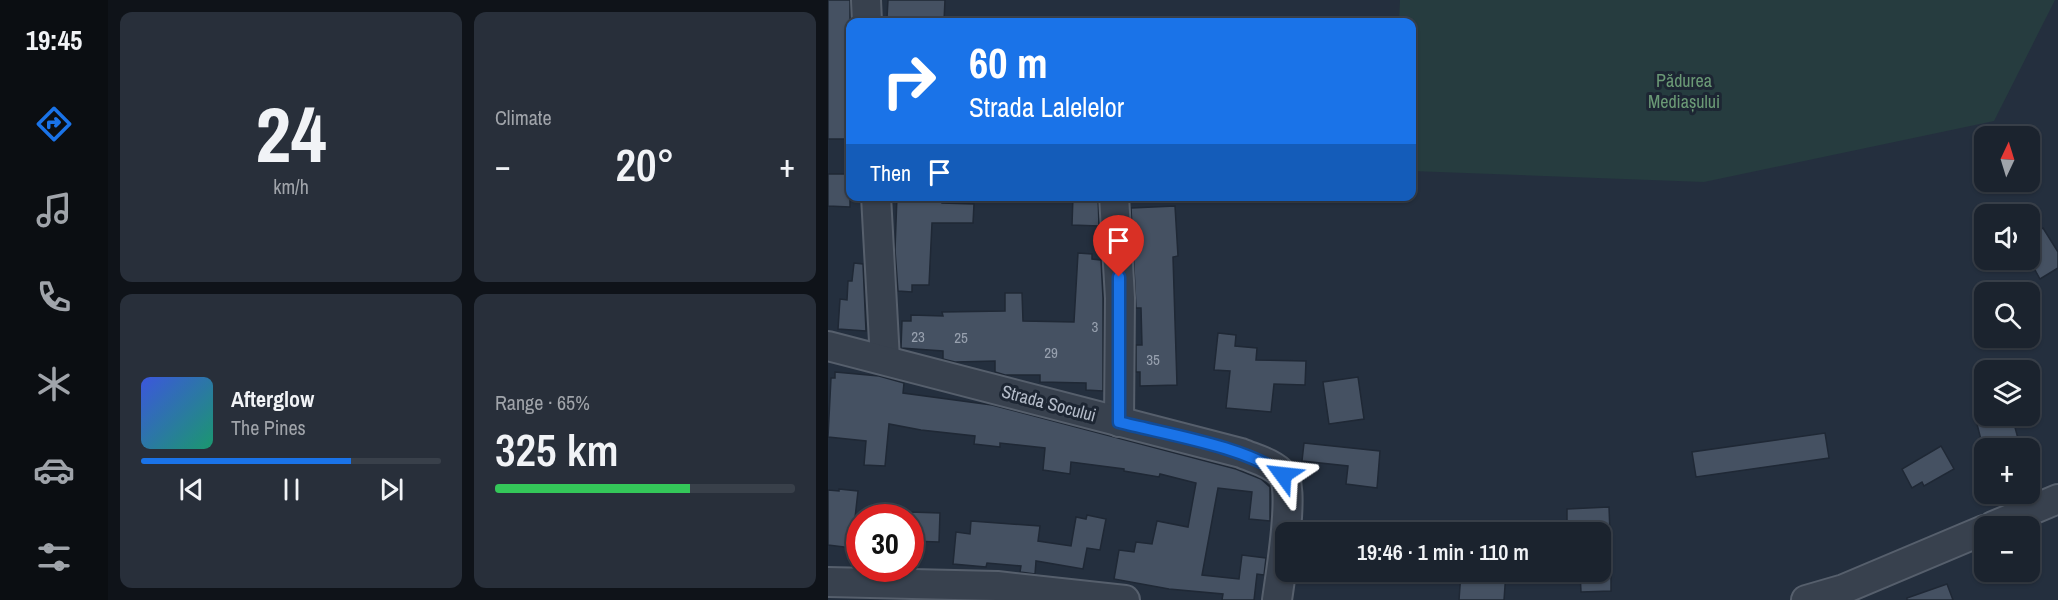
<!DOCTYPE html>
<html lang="en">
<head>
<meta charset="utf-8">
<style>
  body { margin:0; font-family:"Archivo Narrow",sans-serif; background:#282f3a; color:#f1f3f6; height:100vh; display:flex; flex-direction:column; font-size:22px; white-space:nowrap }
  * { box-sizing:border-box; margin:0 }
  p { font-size:20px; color:#a0a4aa }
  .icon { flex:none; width:33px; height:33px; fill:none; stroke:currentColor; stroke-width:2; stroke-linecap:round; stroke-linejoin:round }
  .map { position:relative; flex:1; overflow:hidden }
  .drawer { display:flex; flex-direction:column; gap:12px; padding:12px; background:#0f1319; width:720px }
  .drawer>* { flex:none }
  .banner { position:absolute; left:18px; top:18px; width:570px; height:183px; border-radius:12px; box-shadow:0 2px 4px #0004,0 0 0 2px #39404a; background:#1a73e8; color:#fff; overflow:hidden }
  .needle { width:39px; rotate:4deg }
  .fabs { position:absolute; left:1146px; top:126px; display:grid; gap:12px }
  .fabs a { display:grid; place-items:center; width:66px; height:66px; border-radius:12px; background:#1b232e; box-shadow:0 2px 4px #0004,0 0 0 2px #39404a; font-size:30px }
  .speed { position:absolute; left:18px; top:504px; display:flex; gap:12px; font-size:30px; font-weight:700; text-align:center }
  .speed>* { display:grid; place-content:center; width:78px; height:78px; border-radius:50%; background:#1b232e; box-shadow:0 2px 4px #0004,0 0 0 2px #39404a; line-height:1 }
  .speed .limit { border:9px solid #d22; background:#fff; color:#111 }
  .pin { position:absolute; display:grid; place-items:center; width:51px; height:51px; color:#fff; margin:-62px -26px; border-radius:50% 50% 50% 0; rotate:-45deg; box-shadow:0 0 6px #0007 }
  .pin .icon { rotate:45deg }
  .me { position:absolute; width:66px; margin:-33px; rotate:300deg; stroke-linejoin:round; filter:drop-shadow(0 0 4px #0008) }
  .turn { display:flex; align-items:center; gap:21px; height:126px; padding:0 24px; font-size:27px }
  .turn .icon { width:78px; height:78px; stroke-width:2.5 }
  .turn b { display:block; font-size:42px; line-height:51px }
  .then { display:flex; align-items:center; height:57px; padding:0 24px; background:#0003; gap:12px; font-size:22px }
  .big { font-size:45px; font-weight:600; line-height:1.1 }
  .drawer .tile { flex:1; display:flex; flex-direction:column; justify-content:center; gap:9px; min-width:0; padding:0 21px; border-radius:12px; background:#282f3a }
  .drawer .dial { align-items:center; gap:0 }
  .dial b { font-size:78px; line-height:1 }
  .song { display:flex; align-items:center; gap:18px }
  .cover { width:72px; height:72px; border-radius:9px; background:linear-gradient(135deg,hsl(230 70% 55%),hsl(160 70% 35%)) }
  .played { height:6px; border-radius:3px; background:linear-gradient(90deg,#1a73e8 70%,#39404a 70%) }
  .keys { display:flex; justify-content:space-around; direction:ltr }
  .heat { display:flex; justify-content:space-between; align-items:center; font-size:33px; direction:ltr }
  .charge { height:9px; border-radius:4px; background:linear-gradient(90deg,#34c759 65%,#39404a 0) }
  .drawer .tiles { flex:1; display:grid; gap:12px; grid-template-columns:repeat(2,1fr) }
  .trip { position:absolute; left:447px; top:522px; width:336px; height:60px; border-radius:12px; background:#1b232e; box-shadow:0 2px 4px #0004,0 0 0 2px #39404a; font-weight:600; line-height:60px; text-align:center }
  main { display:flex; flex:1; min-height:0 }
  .dock { display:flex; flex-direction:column; width:108px; justify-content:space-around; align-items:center; background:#0b0e12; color:#a0a4aa }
  .dock .icon { width:42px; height:42px }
  .dock .active { color:#1a73e8 }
  .dock b { font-size:27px; color:#f1f3f6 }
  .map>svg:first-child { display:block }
  .green { fill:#263c3f }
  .building { fill:#455162; stroke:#1f2835; stroke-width:1.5 }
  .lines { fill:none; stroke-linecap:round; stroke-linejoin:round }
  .minor-casing { stroke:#565f6c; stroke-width:32 }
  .minor { stroke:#38414e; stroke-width:28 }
  .route-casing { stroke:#114b97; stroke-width:15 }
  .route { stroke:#1a73e8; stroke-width:10 }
  .labels { text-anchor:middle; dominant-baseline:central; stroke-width:6; stroke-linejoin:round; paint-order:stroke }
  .number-label { font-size:15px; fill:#98a1af }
  .park-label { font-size:18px; fill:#6b9a76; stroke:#1d2633 }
  .street-label { font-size:18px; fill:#b4bcc9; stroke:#1d2633 }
</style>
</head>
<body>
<main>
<nav class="dock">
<b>19:45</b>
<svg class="icon active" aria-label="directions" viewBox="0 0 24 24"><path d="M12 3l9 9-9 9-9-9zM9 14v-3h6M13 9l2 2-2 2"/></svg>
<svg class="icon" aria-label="music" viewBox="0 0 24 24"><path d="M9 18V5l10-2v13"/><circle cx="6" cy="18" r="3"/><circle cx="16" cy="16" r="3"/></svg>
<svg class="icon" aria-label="phone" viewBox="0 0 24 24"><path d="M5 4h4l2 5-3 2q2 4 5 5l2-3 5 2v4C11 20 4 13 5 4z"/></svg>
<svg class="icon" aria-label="climate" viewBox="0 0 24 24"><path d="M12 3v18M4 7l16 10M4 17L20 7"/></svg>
<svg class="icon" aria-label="car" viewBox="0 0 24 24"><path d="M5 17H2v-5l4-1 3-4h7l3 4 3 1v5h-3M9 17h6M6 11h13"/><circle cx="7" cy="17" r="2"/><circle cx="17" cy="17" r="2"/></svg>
<svg class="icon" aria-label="filters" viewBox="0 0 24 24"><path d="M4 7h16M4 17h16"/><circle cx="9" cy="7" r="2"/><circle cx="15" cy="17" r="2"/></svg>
</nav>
<section class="drawer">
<div class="tiles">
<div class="tile dial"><b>24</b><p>km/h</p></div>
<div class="tile"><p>Climate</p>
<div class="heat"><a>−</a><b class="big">20°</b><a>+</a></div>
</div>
<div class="tile">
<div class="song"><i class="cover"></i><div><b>Afterglow</b><p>The Pines</p></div></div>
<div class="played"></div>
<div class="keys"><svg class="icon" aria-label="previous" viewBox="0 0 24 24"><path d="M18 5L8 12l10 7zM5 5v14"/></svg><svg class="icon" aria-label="pause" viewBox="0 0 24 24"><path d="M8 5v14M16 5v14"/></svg><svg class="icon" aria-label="next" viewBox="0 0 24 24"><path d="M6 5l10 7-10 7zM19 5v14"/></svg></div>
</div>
<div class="tile"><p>Range · 65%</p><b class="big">325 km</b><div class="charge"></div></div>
</div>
</section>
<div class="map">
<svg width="1230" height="600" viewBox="0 0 1230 600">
  <rect width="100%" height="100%" fill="#242f3e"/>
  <polygon class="green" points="572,0 1227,0 1166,121 876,182 584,171 584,22 571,22"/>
  <g class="building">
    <rect x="0" y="0" width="22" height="139"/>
    <polygon points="60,0 117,0 116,21 59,18"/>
    <polygon points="0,174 22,174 22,207 0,206"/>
    <polygon points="69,196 114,196 114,203 146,204 145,223 104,223 101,285 84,285 84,292 70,291 67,250"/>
    <polygon points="245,196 270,196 271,226 244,225"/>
    <polygon points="347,206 350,256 345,257 349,385 312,386 312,372 308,372 308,345 314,345 313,308 308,308 303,208"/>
    <polygon points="1215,228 1230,252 1230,268 1212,279 1202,261 1202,237"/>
    <polygon points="250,253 264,254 264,259 273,260 275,298 275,391 258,390 258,383 212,382 212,375 177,375 167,372 167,361 127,362 115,359 115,351 73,348 74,321 83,321 83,315 115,316 114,312 177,311 177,293 194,293 195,321 246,322"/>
    <polygon points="26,263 35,264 38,331 10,329 12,299 19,300 20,281 24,281"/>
    <polygon points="390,333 408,335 407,346 429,348 428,360 478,361 477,385 446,384 443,412 398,408 402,371 386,370"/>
    <polygon points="7,372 51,376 76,383 75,393 164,405 408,469 433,479 442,487 442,521 421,519 424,492 390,488 374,575 411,579 414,555 438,558 436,575 429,574 426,600 394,600 395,594 341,589 286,579 291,550 306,552 308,542 324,544 329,521 360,527 368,483 332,474 331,477 296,471 296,469 243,462 242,474 215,470 217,448 172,443 172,447 146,444 147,436 93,430 61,424 57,466 36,465 38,441 0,437 3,378 7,378"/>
    <polygon points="530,377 536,419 501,424 495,382"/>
    <polygon points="1147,416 1184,416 1192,446 1155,448"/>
    <polygon points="997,433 1001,458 868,477 864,452"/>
    <polygon points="476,443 552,451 549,488 518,484 520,466 474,461"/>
    <polygon points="1113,446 1126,469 1096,486 1094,482 1084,488 1074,469"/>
    <polygon points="11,489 30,491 27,518 32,519 32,549 0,545 0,490 11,491"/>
    <polygon points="781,507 782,532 739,532 739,509"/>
    <polygon points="82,512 112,513 111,542 82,541"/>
    <polygon points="259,515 278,519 272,550 259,548 255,569 208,561 207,574 192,572 193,566 159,563 158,567 125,564 128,532 142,534 143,521 212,526 210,541 243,546 248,517 258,519"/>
    <polygon points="633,572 678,572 676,600 631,600"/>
    <polygon points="752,572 783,572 783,591 753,592"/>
    <polygon points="1119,584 1125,600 1079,600 1079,598"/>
  </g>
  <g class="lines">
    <g class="minor-casing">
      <g id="minor">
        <polyline points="38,0 39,22"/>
        <polyline points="48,196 57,360"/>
        <polyline points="286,196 292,298 291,422"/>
        <path d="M0,346l413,107c14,6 32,10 42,22 12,13 -3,103 -6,125"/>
        <polyline points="1165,526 1230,499"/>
        <polyline points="0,582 169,586 297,600"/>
        <polyline points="978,600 1016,589 1156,530"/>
      </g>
    </g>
    <use href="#minor" class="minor"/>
  </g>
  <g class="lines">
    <g class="route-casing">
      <path id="route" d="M291,277v145c46,12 129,25 164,53"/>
    </g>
    <use href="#route" class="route"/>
  </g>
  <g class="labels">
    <g class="number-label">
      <text x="267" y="326">3</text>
      <text x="90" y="336">23</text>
      <text x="133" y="337">25</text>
      <text x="223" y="352">29</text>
      <text x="325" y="359">35</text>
    </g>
    <g class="park-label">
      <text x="856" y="80">Pădurea<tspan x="856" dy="21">Mediașului</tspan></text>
    </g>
    <g class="street-label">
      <text transform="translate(221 403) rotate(15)">Strada Socului</text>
    </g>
  </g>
</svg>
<div class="fabs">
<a><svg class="needle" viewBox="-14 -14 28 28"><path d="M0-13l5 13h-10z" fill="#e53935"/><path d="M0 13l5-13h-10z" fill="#a0a4aa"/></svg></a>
<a><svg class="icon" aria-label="sound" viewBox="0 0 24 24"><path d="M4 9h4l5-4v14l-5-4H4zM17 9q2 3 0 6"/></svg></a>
<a><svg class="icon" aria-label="search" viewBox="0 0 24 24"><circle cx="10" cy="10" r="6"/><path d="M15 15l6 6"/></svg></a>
<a><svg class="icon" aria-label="layers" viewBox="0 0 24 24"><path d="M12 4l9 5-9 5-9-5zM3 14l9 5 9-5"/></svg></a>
<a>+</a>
<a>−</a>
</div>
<div class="speed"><div class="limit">30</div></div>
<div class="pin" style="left:291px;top:277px;background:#d93025"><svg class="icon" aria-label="arrive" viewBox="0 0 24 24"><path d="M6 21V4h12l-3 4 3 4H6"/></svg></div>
<svg class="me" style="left:455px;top:475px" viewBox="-20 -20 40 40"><path d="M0-17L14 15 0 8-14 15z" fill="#1a73e8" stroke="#fff" stroke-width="4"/></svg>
<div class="trip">19:46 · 1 min · 110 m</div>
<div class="banner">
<div class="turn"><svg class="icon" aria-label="right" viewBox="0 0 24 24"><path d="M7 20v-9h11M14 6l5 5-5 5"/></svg><div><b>60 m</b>Strada Lalelelor</div></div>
<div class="then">Then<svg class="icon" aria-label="arrive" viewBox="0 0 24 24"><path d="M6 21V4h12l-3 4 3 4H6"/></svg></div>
</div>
</div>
</main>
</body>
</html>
